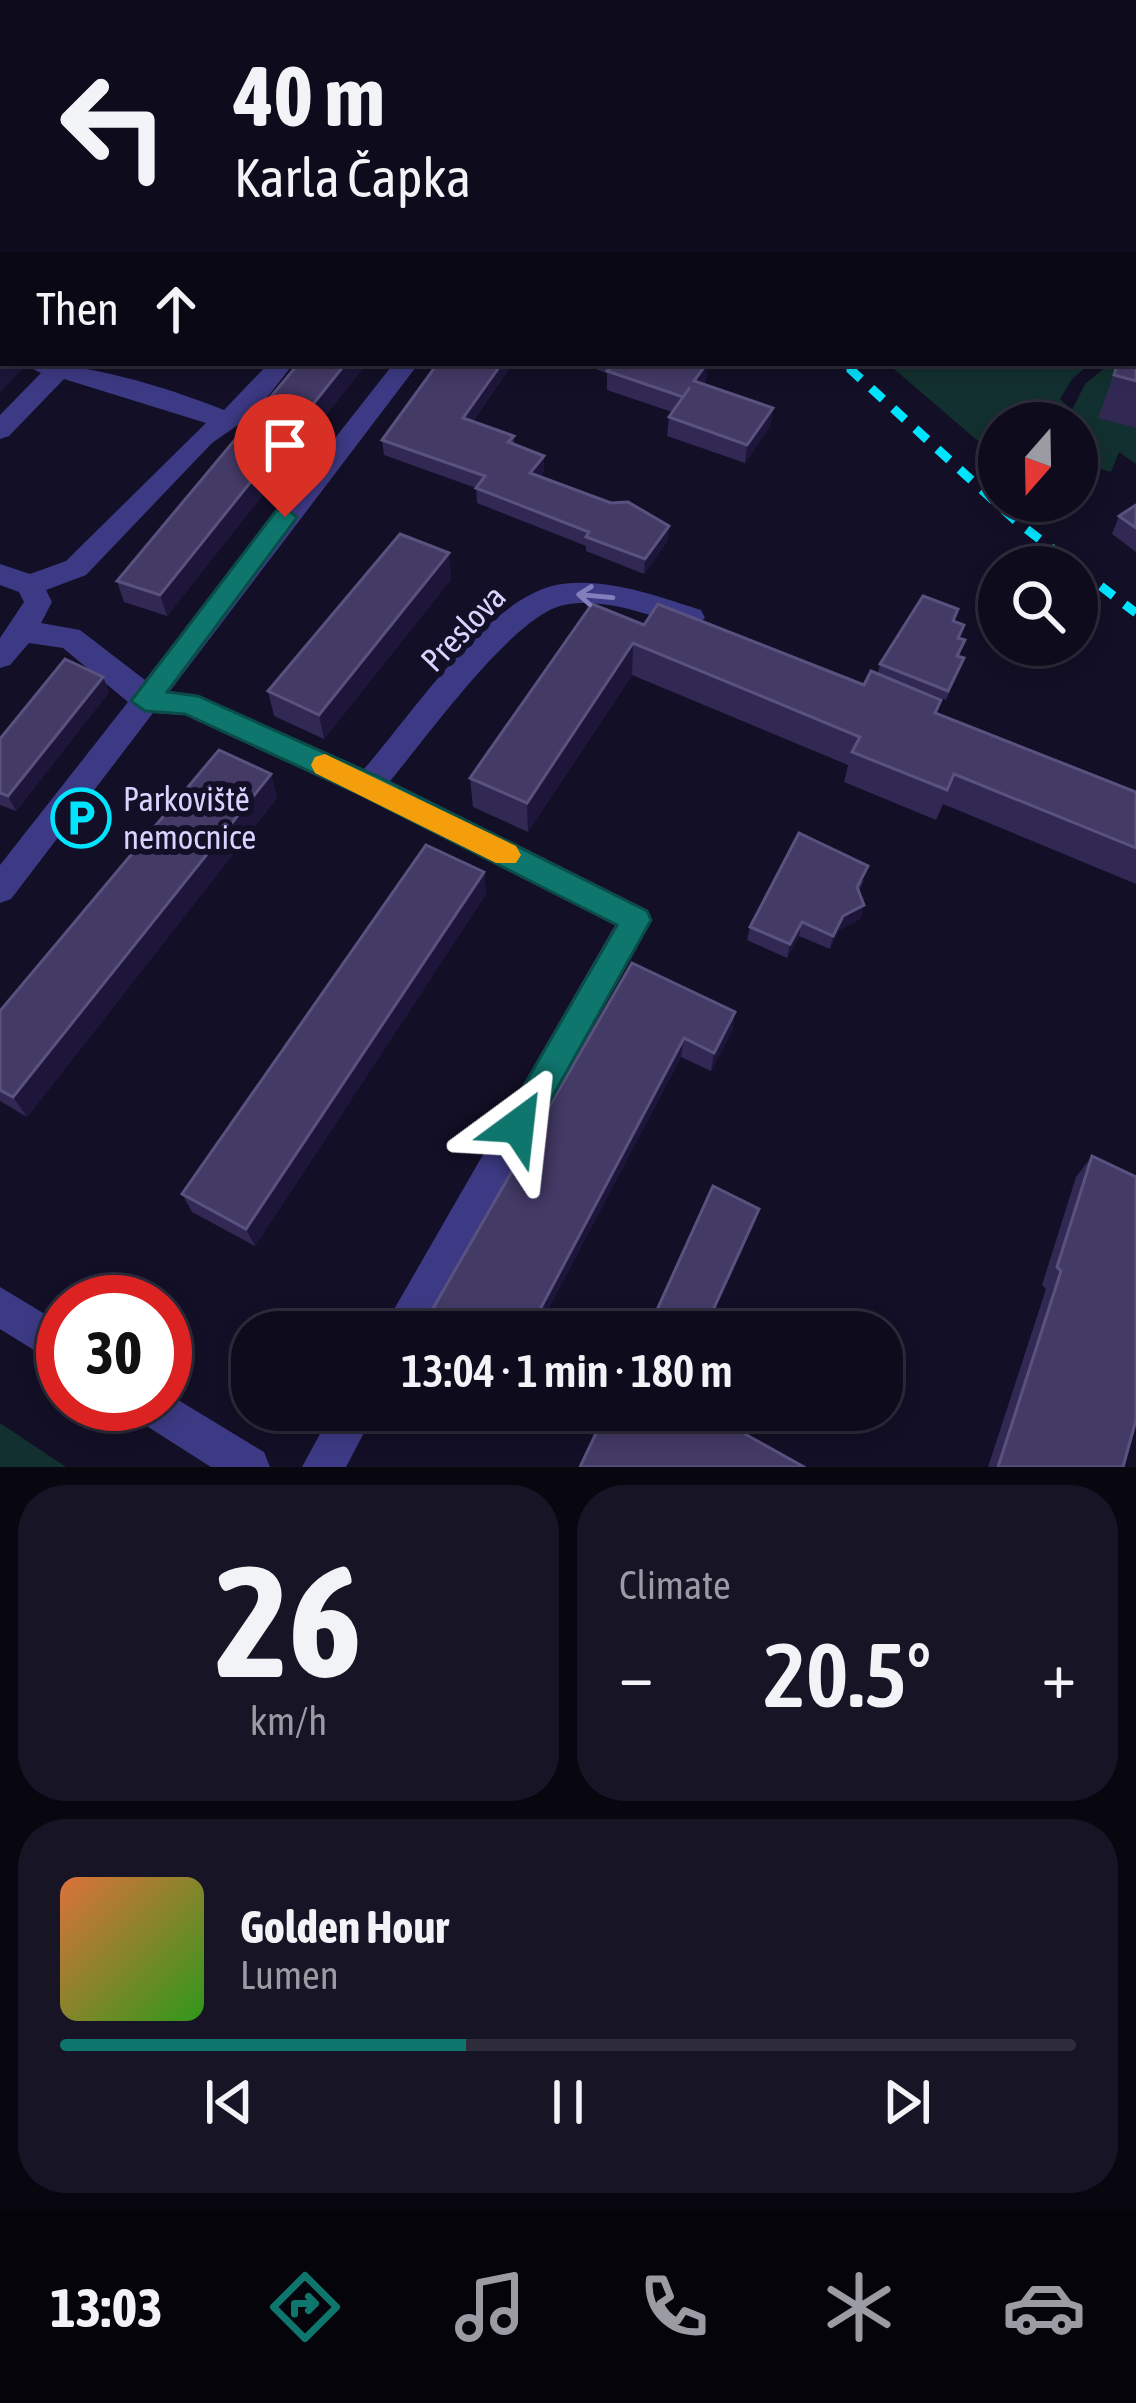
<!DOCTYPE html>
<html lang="en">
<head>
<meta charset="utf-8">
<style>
  body { margin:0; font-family:"Asap Condensed",sans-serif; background:#171425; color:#f1f3f6; height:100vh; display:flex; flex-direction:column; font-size:45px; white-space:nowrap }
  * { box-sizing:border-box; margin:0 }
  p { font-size:39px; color:#9b9ba3 }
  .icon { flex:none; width:66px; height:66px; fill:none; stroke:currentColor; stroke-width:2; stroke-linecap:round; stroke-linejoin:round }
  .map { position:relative; height:1467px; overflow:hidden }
  .panel { display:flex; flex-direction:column; gap:18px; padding:18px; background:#08060f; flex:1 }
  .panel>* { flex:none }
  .hud { position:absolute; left:0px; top:0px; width:1137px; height:366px; box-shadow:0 6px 18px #0003,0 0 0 3px #2e2b3b; background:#0e0b1c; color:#f1f3f6; overflow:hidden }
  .needle { width:78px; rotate:200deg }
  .controls { position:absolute; left:978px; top:402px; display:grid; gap:24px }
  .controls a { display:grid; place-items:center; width:120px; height:120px; border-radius:50%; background:#0e0b1c; box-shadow:0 6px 18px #0003,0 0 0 3px #2e2b3b; font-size:60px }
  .speed { position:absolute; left:36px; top:1275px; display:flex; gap:24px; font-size:60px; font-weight:700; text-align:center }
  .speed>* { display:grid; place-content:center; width:156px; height:156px; border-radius:50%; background:#0e0b1c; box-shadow:0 6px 18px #0003,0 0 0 3px #2e2b3b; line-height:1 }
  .speed .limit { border:18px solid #d22; background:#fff; color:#111 }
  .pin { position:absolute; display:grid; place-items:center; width:102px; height:102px; color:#fff; margin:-123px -51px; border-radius:50% 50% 50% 0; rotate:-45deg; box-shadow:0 0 12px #0007 }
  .pin .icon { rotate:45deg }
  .me { position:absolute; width:132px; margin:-66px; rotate:30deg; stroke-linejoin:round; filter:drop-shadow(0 0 9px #0008) }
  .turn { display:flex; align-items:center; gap:42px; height:252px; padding:0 36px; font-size:54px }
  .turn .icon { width:156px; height:156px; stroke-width:2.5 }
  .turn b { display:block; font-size:84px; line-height:102px }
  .then { display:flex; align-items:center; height:114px; padding:0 36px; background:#0003; gap:24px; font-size:45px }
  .big { font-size:90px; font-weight:600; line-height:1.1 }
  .panel .card { flex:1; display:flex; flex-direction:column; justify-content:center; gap:18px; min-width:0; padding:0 42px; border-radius:48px; background:#171425 }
  .panel .dial { align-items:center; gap:0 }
  .dial b { font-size:156px; line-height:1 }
  .song { display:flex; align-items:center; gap:36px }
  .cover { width:144px; height:144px; border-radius:18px; background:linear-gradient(135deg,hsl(20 70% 55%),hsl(110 70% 35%)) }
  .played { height:12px; border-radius:6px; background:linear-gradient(90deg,#0f766e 40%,#2e2b3b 40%) }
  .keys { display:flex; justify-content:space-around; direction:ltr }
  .heat { display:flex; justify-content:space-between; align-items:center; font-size:66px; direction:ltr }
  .panel .tiles { flex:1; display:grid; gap:18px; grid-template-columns:1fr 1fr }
  .card:last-child { grid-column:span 2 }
  .trip { position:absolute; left:231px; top:1311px; width:672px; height:120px; border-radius:48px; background:#0e0b1c; box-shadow:0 6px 18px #0003,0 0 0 3px #2e2b3b; font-weight:600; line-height:120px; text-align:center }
  .tab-bar { display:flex; height:192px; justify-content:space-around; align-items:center; background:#06040b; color:#9b9ba3 }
  .tab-bar .icon { width:84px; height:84px }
  .tab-bar .active { color:#0f766e }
  .tab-bar b { font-size:54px; color:#f1f3f6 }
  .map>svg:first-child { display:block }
  .green { fill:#12302f }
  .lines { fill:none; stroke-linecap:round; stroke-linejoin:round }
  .minor { fill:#3d3a85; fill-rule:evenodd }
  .rail-far1 { stroke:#00e5ff; stroke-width:6; stroke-dasharray:14 10; stroke-linecap:butt }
  .rail { stroke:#00e5ff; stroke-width:9; stroke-dasharray:16 14; stroke-linecap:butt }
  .wall { fill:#312854 }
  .shaded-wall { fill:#1d163a }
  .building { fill:#433a66; stroke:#5a527e; stroke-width:3 }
  .oneway { stroke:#837fbc }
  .route { fill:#0f766e; stroke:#0a4d48; stroke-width:3 }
  .slow { fill:#f59e0b }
  .labels { text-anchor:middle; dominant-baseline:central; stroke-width:12; stroke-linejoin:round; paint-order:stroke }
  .street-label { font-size:33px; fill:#d9d4ff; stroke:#130f26 }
  .poi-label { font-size:33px; fill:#d9d4ff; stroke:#130f26; text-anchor:start }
</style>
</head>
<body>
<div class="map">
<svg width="1136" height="1467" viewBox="0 0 1136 1467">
  <rect width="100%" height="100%" fill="#130f26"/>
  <g class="green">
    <polygon points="887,363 1091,363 1072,379 1060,399 1072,410 1085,384 1109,364 1136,372 1100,418 1136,428 1136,464 1119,452 1111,472 1077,462 1077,423 999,423 999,459"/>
    <polygon points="0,1423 66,1467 0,1467"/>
  </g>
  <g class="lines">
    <g class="minor">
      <polygon points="720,0 738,0 739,3 721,3"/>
      <rect x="1134" y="54" width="2" height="12"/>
      <rect x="0" y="176" width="3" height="13"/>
      <polygon points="1136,183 1136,201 1134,202 1134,184"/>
      <polygon points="1134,241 1136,242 1136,257 1134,256"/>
      <polygon points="0,293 3,293 0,310"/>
      <path d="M20,363c69,0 140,22 204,47l45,-47h25l-39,50 -43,30 -126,132 -40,15 6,12 -11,21 39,7 65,50 249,-317h25l-249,328 28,5 166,73c46,-52 122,-169 192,-184 48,-9 100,11 145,25l4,8 -14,11c-39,-13 -85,-32 -127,-24 -51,10 -139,135 -174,176l258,129 4,10 -229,412h-42l234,-407 -257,-131 -173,-79 -32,-2 -142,186 -11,4v-38l128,-163 -65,-54 -34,-5 -19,22 -10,3v-30l24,-36 -5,-10 -19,-7v-21l30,10 36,-13 140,-138 -142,-44 -55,57 -9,3v-24l41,-42z"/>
      <polygon points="0,1287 63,1325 63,1368 0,1329"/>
      <polygon points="165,1392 264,1452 270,1467 211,1467 134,1418 128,1404 165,1404"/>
      <polygon points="333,1410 376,1410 346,1467 302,1467"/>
    </g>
    <polyline class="rail-far1" points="844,363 852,371"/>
    <g class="rail">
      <polyline points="849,368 1016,521 1076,567"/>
      <polyline points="1077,568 1136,613"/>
    </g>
  </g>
  <g class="wall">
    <polygon points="764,0 1136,0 1136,20 1134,19 1134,3 762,3"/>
    <polygon points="1136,337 1136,428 1098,418 1118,363"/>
    <polygon points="299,363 367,363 167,616 124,602 117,581"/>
    <polygon points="438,363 513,363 473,421 514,436 514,444 544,471 540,477 668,540 644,574 586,551 586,546 477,503 476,488 384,455 382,440"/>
    <polygon points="578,363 708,363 706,380 704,384 773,408 770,426 745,463 667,436 669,417 672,412 607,390 607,373"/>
    <polygon points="1136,505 1136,552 1112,534 1119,516"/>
    <polygon points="449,553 451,579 324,739 274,716 268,691"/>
    <polygon points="954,621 959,638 959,656 964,658 946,700 878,673 880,664"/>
    <polygon points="644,625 937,713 1136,792 1136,884 943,804 936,820 844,782 848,765 632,675 528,832 473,807 470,778"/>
    <polygon points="103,677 109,692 16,811 0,805 0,739"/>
    <polygon points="271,774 277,798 27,1117 0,1101 0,1011"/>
    <polygon points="484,872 486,894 255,1246 192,1212 182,1194"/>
    <polygon points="864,880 859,891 864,905 860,919 839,930 830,949 799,936 787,958 747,940 750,927"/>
    <polygon points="632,963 735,1012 732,1031 711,1071 681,1057 536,1332 420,1332"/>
    <polygon points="1092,1156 1123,1467 988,1467 1046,1289 1042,1285 1076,1177"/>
  </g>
  <g class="shaded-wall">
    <polygon points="3,343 3,363 20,363 23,369 0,392 0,346"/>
    <polygon points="346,363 367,363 167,616 160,595"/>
    <polygon points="502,363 513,363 464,433 463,418"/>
    <polygon points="708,363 706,380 693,399 694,381"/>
    <polygon points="773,408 770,426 745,463 747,445"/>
    <polygon points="544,456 544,471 531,488 530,473"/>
    <polygon points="669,526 668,540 644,574 645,559"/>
    <polygon points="449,553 451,579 324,739 319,715"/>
    <polygon points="633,643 632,675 528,832 527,803"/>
    <polygon points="103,677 109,692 16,811 8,796"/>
    <polygon points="271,774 277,798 27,1117 13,1097"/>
    <polygon points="484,872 486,894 255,1246 246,1229"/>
    <polygon points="864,905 860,919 839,930 830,949 833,936 843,916"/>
    <polygon points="802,922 799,936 787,958 790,944"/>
    <polygon points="735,1012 732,1031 711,1071 714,1053"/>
    <polygon points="684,1038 681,1057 536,1332 528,1332"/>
    <polygon points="759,1209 756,1221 705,1332 703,1332"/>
  </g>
  <g class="building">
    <polygon points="764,0 1059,0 1057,3 762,3"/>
    <polygon points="1134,337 1136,337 1136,381 1114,375 1118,363 1134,363"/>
    <polygon points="299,363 346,363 160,595 117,581"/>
    <polygon points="438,363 502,363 463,418 514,436 508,442 544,456 530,473 611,503 628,502 669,526 645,559 586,537 589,532 476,488 485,476 382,440"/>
    <polygon points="614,363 707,363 694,381 773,408 747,445 669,417 690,387 683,397 607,371"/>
    <polygon points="1136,505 1136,528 1119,516"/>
    <polygon points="400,534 449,553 319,715 268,691"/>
    <polygon points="923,596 958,609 953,621 964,625 958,638 965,640 957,656 964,658 948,691 880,664"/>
    <polygon points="592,604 644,625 658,604 864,685 871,671 941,700 935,713 1136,792 1136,848 954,774 947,790 852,752 860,737 633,643 527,803 470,778"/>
    <polygon points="65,659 103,677 8,796 0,793 0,739"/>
    <polygon points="219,750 271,774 13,1097 0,1090 0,1011"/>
    <polygon points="799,833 868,866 857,887 864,905 843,916 833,936 802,922 790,944 750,927"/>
    <polygon points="426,845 484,872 246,1229 182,1194"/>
    <polygon points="632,963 735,1012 714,1053 684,1038 528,1332 420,1331"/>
    <polygon points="1092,1156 1136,1177 1136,1420 1123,1467 998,1467 1061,1271 1057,1267"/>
    <polygon points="713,1186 759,1209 703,1332 647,1332"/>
    <polygon points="607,1410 702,1410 804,1467 580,1467"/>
  </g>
  <defs><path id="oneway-shaft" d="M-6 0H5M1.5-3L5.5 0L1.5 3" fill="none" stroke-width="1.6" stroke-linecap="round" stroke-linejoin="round" transform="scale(3)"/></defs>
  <use class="oneway" href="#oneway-shaft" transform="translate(595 596) rotate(-175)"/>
  <polygon class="route" points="285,508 297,517 293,523 167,692 198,696 379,777 647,911 651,920 530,1137 518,1142 507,1137 502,1126 507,1115 617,925 359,794 185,714 145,711 131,701 276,511"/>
  <polygon class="slow" points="325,754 516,846 521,855 516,863 496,863 315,773 311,765 315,757"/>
  <defs>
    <g id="parking-ring" transform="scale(3)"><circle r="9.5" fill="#130f26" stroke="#00e5ff" stroke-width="1.5"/><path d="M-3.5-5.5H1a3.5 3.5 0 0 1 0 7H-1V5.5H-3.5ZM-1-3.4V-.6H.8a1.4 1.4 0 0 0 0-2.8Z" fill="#00e5ff"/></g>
  </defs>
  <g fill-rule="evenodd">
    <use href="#parking-ring" x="81" y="818"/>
  </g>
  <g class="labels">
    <g class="street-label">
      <text transform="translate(463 628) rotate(-46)">Preslova</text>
    </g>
    <g class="poi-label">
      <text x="123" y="799">Parkoviště<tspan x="123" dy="38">nemocnice</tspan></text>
    </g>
  </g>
</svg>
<div class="controls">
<a><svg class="needle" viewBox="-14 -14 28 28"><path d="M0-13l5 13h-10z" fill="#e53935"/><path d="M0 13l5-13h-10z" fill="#9b9ba3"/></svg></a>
<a><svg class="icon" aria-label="search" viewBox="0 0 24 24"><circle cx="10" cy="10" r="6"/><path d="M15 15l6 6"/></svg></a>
</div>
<div class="speed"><div class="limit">30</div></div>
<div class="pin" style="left:285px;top:517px;background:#d93025"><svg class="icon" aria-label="arrive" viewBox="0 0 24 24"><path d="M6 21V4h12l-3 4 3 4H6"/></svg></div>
<svg class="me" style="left:518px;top:1126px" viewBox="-20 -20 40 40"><path d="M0-17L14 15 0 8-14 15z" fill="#0f766e" stroke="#fff" stroke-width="4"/></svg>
<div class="trip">13:04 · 1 min · 180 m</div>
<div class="hud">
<div class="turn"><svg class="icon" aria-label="left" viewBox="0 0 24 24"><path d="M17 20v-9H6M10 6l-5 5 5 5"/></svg><div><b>40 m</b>Karla Čapka</div></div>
<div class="then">Then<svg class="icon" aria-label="ahead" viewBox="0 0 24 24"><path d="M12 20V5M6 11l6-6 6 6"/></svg></div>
</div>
</div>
<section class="panel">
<div class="tiles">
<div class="card dial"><b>26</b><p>km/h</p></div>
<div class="card"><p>Climate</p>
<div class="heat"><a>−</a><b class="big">20.5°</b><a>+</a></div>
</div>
<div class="card">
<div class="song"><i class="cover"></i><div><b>Golden Hour</b><p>Lumen</p></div></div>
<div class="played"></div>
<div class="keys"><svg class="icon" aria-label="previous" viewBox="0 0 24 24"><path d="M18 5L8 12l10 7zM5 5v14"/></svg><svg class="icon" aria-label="pause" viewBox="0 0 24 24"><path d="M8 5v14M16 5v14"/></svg><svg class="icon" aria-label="next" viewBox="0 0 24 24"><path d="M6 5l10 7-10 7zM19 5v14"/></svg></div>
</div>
</div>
</section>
<nav class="tab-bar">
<b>13:03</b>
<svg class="icon active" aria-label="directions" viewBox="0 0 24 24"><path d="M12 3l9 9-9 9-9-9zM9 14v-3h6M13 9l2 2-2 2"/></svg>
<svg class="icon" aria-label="music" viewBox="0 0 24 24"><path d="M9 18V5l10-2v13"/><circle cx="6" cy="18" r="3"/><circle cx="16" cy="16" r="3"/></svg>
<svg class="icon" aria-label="phone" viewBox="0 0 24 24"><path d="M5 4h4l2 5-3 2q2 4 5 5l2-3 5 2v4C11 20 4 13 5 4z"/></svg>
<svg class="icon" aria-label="climate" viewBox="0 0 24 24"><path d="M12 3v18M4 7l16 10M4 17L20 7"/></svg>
<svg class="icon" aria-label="car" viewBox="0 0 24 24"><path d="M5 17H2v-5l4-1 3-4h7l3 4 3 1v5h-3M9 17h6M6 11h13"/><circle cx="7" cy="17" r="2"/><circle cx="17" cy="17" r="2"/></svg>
</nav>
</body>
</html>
